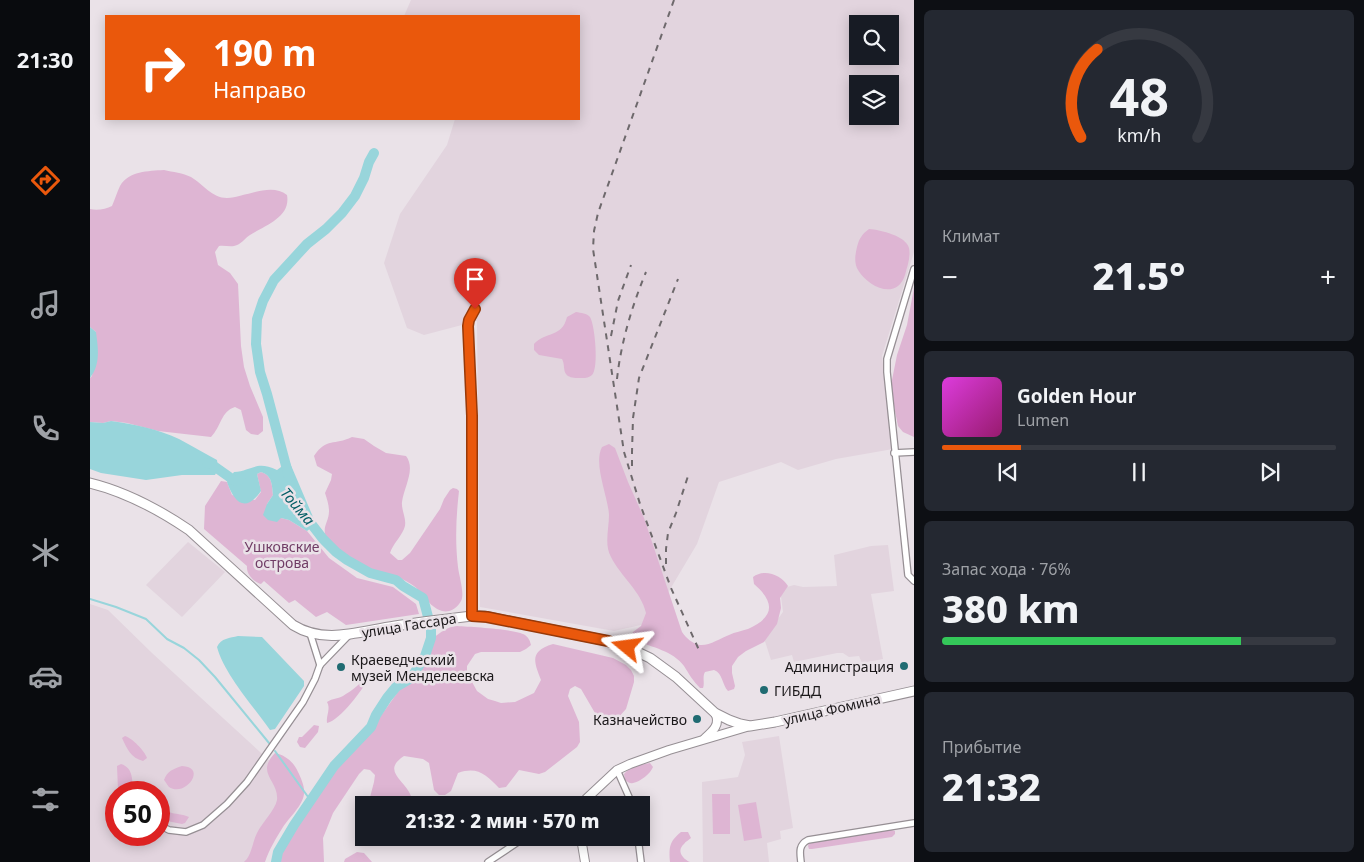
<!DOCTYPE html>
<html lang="ru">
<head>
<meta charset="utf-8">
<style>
  body { margin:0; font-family:"Noto Sans",sans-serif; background:#242831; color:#f1f3f6; height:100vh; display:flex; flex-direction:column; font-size:19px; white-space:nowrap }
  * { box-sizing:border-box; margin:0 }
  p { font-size:16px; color:#9ea1a6 }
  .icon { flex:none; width:28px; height:28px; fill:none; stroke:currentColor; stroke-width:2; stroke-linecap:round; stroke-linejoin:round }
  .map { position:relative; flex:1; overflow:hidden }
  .details { display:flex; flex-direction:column; gap:10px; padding:10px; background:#0d0f14; width:450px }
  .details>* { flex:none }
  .hud { position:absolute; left:15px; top:15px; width:475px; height:105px; border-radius:0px; box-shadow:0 2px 12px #0003; background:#ea580c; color:#fff; overflow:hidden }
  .tools { position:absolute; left:759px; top:15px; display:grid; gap:10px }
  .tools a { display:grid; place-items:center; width:50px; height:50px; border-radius:0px; background:#171b24; box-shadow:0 2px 12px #0003; font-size:25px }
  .speed { position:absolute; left:15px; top:781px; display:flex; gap:10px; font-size:25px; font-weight:700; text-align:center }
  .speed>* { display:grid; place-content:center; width:65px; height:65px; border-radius:50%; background:#171b24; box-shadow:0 2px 12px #0003; line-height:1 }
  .speed .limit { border:8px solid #d22; background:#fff; color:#111 }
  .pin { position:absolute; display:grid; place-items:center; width:42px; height:42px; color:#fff; margin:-51px -21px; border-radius:50% 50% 50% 0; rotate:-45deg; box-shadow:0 0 5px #0007 }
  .pin .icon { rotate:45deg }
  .me { position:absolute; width:55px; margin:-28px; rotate:286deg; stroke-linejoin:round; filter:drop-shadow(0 0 4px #0008) }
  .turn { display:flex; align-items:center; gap:18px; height:105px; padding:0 25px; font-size:22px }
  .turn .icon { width:65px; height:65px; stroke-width:2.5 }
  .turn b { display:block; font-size:35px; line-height:42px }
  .big { font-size:38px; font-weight:800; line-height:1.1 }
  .details .card { flex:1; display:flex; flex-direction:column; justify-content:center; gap:8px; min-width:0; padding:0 18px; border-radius:8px; background:#242831 }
  .details .dial { align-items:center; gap:0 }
  .dial svg { height:130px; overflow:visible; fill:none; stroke:#363941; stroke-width:7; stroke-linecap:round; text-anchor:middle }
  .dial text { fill:#f1f3f6; stroke:none }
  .song { display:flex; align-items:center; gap:15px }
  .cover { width:60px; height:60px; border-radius:8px; background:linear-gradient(135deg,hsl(300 70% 55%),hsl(320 70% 35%)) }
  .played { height:5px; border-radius:2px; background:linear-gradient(90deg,#ea580c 20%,#363941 20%) }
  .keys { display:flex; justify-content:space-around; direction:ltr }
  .heat { display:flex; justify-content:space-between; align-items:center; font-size:28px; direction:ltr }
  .charge { height:8px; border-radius:4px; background:linear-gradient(90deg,#34c759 76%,#363941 0) }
  .trip { position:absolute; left:265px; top:796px; width:295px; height:50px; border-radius:0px; background:#171b24; box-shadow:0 2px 12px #0003; font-weight:800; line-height:50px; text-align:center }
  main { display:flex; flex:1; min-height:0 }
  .tab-bar { display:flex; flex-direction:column; width:90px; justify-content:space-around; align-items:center; background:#090b0e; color:#9ea1a6 }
  .tab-bar .icon { width:35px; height:35px }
  .tab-bar .active { color:#ea580c }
  .tab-bar b { font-size:22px; color:#f1f3f6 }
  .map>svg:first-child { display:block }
  .built { fill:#e2d4de; fill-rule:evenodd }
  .green { fill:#deb5d3 }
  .water { fill:#98d5db }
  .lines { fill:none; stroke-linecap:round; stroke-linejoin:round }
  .stream { stroke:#98d5db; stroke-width:2 }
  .river { stroke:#98d5db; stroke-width:10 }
  .minor-casing { stroke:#968f94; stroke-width:8 }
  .tertiary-casing { stroke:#968f94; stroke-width:10 }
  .secondary-casing { stroke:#968f94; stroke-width:11 }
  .minor { stroke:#fff; stroke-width:5.5 }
  .tertiary { stroke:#fff; stroke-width:8 }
  .secondary { stroke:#fff; stroke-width:9 }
  .rail { stroke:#6e696c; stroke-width:2; stroke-dasharray:6 6; stroke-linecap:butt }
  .route-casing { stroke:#983908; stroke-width:12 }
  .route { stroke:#ea580c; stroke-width:9 }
  .poi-dot { fill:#206b72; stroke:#eae2e8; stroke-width:2 }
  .labels { text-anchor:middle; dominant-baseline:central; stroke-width:5; stroke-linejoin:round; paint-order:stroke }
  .park-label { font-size:14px; fill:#703c65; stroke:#eae2e8 }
  .street-label { font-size:14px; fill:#1b181a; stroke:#eae2e8 }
  .poi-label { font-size:14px; fill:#1b181a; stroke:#eae2e8; text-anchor:start }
  .water-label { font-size:15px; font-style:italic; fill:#035e65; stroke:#eae2e8 }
</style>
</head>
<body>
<main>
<nav class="tab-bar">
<b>21:30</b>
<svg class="icon active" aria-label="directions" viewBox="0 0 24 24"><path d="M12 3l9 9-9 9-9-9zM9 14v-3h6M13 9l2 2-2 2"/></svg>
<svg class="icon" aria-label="music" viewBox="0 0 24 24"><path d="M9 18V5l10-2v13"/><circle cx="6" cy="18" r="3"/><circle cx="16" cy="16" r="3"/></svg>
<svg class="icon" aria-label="phone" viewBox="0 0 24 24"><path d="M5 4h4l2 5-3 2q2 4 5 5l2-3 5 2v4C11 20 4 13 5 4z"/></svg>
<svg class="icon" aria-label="climate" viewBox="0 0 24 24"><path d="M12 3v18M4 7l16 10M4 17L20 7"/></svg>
<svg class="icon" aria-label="car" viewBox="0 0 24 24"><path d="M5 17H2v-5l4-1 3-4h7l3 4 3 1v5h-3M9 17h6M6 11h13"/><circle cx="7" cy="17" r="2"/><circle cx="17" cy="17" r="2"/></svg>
<svg class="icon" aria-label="filters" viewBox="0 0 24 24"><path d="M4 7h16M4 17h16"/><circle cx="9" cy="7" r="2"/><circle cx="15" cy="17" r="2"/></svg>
</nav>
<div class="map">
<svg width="824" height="862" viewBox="0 0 824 862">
  <rect width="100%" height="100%" fill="#eae2e8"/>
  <g class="built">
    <path d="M321,0h503v252l-32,104 11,93 -57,10 -38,11 -17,-8 -62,20 -22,62 -47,79 -36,8 -134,-24 -3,-286 -53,14 -17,-7 -23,-65 16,-49 47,-69 8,-26h124v-103h-175zM768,24h32v32h-32zM768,84h32v32h-32z"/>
    <polygon points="98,542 135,572 92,617 56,585"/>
    <polygon points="798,545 804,591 781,594 793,659 772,663 769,656 759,657 753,653 747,653 704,662 702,655 681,660 674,638 693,612 690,589 704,585 713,587 747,586 744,555 781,546"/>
    <path d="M0,604l18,6 44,43 143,131 -39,78h-166zM26,792h43v43h-43z"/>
    <polygon points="689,736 703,828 690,831 691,839 677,843 679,862 613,862 612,782 648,777 655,755 652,742"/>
  </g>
  <g class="green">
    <path d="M74,170c9,2 19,3 27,7 12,7 21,21 36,21 19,-1 44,-16 60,-3 4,22 -21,30 -37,40 -5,3 -9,10 -16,11 -5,1 -10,-1 -15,0l-4,6 3,13 12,8 8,11 3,62 3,21 6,19 13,31v14l-5,4 -7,-1 -5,-4 -5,-20 -6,-3c-14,4 -14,20 -24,30l-53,-6 -31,-8 -16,-2 -8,2 -13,-1v-44l2,-2 4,-44 -6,-5v-118c7,2 16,0 22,-3 3,-7 5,-14 8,-20 9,-15 28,-15 44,-16z"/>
    <path d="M779,229c12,1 37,7 40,19 2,9 -2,19 -4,27 -8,26 -37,12 -47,-5 -4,-7 -3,-15 -1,-23 2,-8 5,-13 12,-18z"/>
    <polygon points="824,288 824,437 813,432 808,426 802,396 801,385 807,355 817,325"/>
    <path d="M486,312c5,1 11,1 14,5 5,8 9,52 2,58 -4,4 -10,3 -15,3 -4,0 -9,-1 -11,-4 -3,-4 -1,-10 -4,-15l-23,-4 -5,-5v-6c12,-13 28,-6 33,-27z"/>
    <path d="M262,437l12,2 10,7 12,7 20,3c10,13 -2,31 -4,46 -1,9 6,18 2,27 -4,9 -11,15 -14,24l8,7h4l8,-7 30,-44 4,-10 6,-9 3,-2 4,1 2,2c-3,26 -4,51 -1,76 1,9 7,27 3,34 -4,7 -11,12 -19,10 -14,-4 -19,-20 -31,-27 -14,-9 -24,-10 -39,-14 -11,-4 -38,-20 -44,-30 -8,-12 1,-17 1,-29 0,-6 -2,-12 -4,-18l6,-13 1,-6 -15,-8 -3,-10c13,-19 20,-10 38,-19z"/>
    <path d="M519,444l6,4 13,34 16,36 38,114c4,6 11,12 18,13 9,1 21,-7 29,-10 6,-3 13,-4 19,-6 27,-12 27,-27 6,-45l-1,-7c11,-9 29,-2 35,9l-8,12 1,10 -4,16 -13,18 -18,9 -8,6 -6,9v7l3,13 -1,3 -6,2c-6,-6 -5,-18 -14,-21l-9,2c-3,5 0,11 -2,16h-3c-7,-7 -11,-14 -16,-22 -11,-15 -32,-19 -48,-25l-4,-5 1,-4 8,-6 5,-13c-5,-22 -25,-36 -35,-56 -7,-12 -2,-28 -2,-42 -1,-19 -16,-51 -7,-68z"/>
    <path d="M171,472c11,3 11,13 12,23l-6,9 14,14 8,2 18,11 22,27 28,20 36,9 23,17 3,10 -73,11 -19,-13 -11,5 -21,-17 -6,3 -25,-22 -3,3c-7,-2 -15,-10 -14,-18l-43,-37 1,-23 16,-25 6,1 5,13 23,5 6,-8 -4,-18z"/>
    <path d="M367,626c15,1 58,3 68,9 4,3 5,6 6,10l-5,4 -6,3h-39l-6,2 -8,12v7l10,18 11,8 7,2 6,2 14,-1 19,-9 7,-13c-7,-18 -12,-29 12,-36l60,14 13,7 5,5 3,6v6l-8,27 -9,10 -6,3h-6l-10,-9 -14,-24 -6,-3 -5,3 -2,7 11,26 1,20 -3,5 -32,25 -6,2 -20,-4 -13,17 -7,1c-13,-13 -21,-22 -41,-15l-7,18 -6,4h-6l-5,-5 -5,-27 -6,-4 -19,-3c-23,15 1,24 7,40l-6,9h-37l6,-23 1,-7 -5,-5 -6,-1 -5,5 -26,39 -10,25 1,24h-46l2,-6 47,-79 18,-21 18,-15 37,-52 16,-12 8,-12 9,-27 11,-8 7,-3z"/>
    <path d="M279,676c-4,12 -30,45 -42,47 -1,-8 4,-14 0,-21 6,-4 10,-3 16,-6 4,-3 10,-6 14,-10 5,-4 6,-8 12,-10z"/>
    <polygon points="224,725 229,726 228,732 215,748 210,747 207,742 209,737 212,737"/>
    <path d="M35,736c7,2 20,15 22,22l-4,3c-12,-3 -16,-12 -21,-23z"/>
    <path d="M185,753c10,2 19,9 23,19 3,6 7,15 6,22 -1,11 -15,24 -21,33 -7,11 -14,23 -18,35h-21c8,-7 8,-19 13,-29 5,-10 18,-23 20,-33 2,-20 -22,-26 -2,-47z"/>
    <path d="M560,763l3,4c-2,6 -13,15 -20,16 -3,1 -5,-1 -8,-3l-1,-6c7,-8 16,-9 26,-11z"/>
    <path d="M31,764c13,4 11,17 12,28h-14l-1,-2 -1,-24z"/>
    <path d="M92,766c26,1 3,32 -13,21 -2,-2 -3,-5 -5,-7 3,-9 9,-11 18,-14z"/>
    <polygon points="622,794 640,794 640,834 623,834"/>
    <path d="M69,802c11,16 16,9 30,15l-4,6 -3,1 -20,-4 -3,-3z"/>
    <polygon points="666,802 672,838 654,841 648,805"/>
    <polygon points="798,829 805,831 805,834 802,837 722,849 719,849 718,846 719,843"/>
    <path d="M591,832h7l3,6c-2,2 -5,3 -7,6 -8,7 -1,15 6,18h-20c-1,-15 -1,-20 11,-30z"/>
    <polygon points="267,852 274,853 282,862 254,862 255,859"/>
  </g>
  <g class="water">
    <path d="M0,327l6,5c2,16 5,32 -6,46z"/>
    <path d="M21,421c23,3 47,8 68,18 13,7 25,14 38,21l1,9 -3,6h-33l-36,5 -45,-7 -11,-4v-47l13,1z"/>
    <path d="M200,463l26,61 -9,7 -18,-11 -8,-2 -4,4 -9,-2 -5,-5 4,-11 6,-9c-1,-10 -1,-20 -12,-23l-4,2 4,17c-16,23 -27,11 -34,-9l7,-10c18,-1 22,-12 43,-2l8,-6z"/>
    <path d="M148,636l24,1 42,44v5l-29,43 -5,1c-16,-23 -46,-56 -53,-83 4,-9 13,-9 21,-11z"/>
  </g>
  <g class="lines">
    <g class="stream">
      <polyline points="0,599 26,607 56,619 77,639 94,648 109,660 125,677 179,743"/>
      <polyline points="185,751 221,801"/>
    </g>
    <g class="river">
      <polyline points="117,463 121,464 145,481 151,478"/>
      <polyline points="199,477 177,394 170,372 166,344 167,319 173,301 184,280 217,244 236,229 252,213 265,196 274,178 279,162 284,153"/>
      <polyline points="186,862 188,852 204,825 244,766 281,727 286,715 297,698 306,687 318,680 325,672 335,656 341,638 341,628 333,598 313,586 306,580 280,573 257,560 246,552 233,539 216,517"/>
    </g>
    <g class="minor-casing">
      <g id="minor">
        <polyline points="824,269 797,359 797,372 818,575 824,581"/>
        <polyline points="804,453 824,452"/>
        <polyline points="382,616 382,416 378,326 379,320 385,309"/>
        <polyline points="220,633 230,665"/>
        <polyline points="527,770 539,797 541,805"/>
        <polyline points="69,825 79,830 96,832 113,825 137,804 157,782 213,702 225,679 230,665 259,635"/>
        <polyline points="548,838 551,862"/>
        <polyline points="398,862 434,838"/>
        <path d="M711,862c-1,-9 -3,-17 7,-22l106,-17"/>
      </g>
    </g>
    <g class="tertiary-casing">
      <g id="tertiary">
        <path d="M615,738c8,-7 16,-14 10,-25"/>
        <polyline points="492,805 496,799 527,770 540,764 579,750 660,726"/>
        <polyline points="491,838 495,862"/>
      </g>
    </g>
    <g class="secondary-casing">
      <path id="secondary" d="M0,483c37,9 68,26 99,47l104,95c32,20 67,6 102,1 25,-4 51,-7 77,-10h12l124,25 19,6 23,11 26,19 39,36 14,7 11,4 10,2 25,-4 139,-31"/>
    </g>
    <use href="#minor" class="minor"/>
    <use href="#tertiary" class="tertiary"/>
    <use href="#secondary" class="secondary"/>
    <g class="rail">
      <polyline points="584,0 508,213 504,231 503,249 534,452 550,504 581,588 609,650"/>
      <polyline points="521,336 528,301 541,265"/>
      <path d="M527,379c4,-37 15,-73 29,-107"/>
      <polyline points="542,466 542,452 543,418 549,378 588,279"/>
      <polyline points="576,564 576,549 578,533 586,513 598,476"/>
    </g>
  </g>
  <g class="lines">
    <g class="route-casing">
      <polyline id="route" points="385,309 379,320 378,326 382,416 382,616 397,617 518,641 537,647"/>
    </g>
    <use href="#route" class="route"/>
  </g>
  <g class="poi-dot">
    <circle cx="814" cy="666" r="5"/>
    <circle cx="251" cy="667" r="5"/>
    <circle cx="674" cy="690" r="5"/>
    <circle cx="607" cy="719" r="5"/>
  </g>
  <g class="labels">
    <g class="park-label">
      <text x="192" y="546">Ушковские<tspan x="192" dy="16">острова</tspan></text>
    </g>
    <g class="street-label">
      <text transform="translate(319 625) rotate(-9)">улица Гассара</text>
      <text transform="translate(742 709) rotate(-13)">улица Фомина</text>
    </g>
    <g class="poi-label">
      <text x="261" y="659">Краеведческий<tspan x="261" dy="16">музей Менделеевска</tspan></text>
      <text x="804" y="666" text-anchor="end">Администрация</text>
      <text x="684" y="690">ГИБДД</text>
      <text x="597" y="719" text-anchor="end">Казначейство</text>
    </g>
    <g class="water-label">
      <text transform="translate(208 506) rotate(50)">Тойма</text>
    </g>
  </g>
</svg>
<div class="tools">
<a><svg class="icon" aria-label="search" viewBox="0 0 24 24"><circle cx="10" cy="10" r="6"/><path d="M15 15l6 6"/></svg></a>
<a><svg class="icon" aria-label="layers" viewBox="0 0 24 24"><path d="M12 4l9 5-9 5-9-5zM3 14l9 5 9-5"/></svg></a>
</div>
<div class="speed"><div class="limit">50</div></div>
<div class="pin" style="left:385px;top:309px;background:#d93025"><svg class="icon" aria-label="arrive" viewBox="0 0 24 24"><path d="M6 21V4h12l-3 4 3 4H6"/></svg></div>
<svg class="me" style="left:537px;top:647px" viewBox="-20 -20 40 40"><path d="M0-17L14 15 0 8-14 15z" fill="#ea580c" stroke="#fff" stroke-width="4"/></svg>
<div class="trip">21:32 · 2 мин · 570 m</div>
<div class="hud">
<div class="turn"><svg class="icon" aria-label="right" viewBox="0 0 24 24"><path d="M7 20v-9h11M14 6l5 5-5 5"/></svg><div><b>190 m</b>Направо</div></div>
</div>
</div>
<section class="details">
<div class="card dial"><svg viewBox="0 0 100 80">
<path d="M14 69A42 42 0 1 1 86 69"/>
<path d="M14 69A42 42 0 0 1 24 15" stroke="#ea580c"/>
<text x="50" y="56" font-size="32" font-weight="700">48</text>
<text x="50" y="72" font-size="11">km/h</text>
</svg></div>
<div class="card"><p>Климат</p>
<div class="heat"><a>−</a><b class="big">21.5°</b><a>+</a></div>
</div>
<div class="card">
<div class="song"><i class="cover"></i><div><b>Golden Hour</b><p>Lumen</p></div></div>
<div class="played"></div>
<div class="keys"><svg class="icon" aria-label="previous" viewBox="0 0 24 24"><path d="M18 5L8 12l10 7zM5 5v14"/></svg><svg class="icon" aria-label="pause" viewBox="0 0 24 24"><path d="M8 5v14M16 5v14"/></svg><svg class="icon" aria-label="next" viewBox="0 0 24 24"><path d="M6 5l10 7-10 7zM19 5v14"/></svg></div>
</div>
<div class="card"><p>Запас хода · 76%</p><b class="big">380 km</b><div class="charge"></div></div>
<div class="card"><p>Прибытие</p><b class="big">21:32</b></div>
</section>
</main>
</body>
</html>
